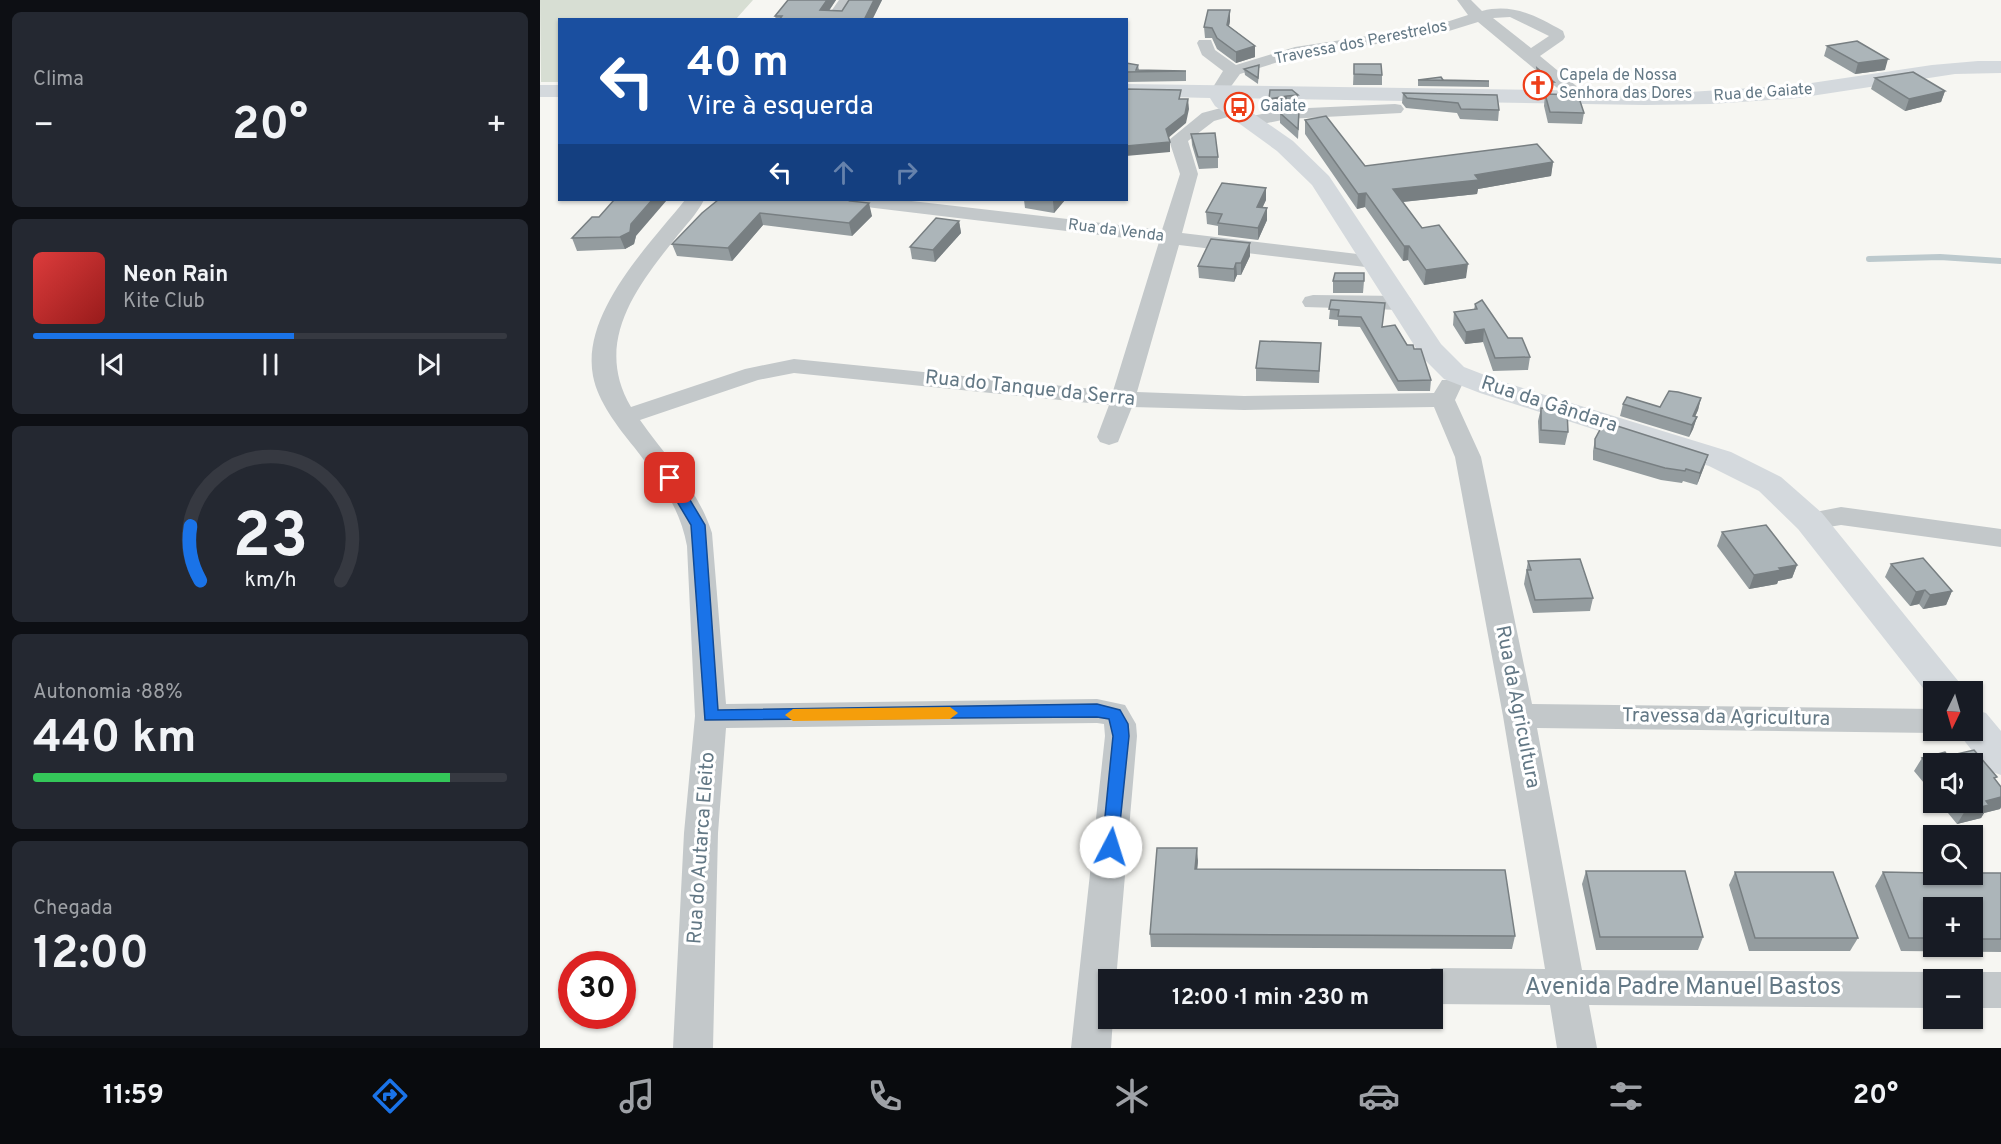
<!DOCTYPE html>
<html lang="pt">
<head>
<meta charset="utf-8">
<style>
  body { margin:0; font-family:Overpass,sans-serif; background:#242831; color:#f1f3f6; height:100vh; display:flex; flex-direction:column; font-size:22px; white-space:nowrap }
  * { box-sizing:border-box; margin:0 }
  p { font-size:20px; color:#9ea1a6 }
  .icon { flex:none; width:33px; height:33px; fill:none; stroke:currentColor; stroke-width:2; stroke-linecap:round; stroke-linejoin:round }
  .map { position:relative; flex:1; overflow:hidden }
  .side { display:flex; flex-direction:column; gap:12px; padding:12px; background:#0d0f14; width:540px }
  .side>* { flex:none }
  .banner { position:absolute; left:18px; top:18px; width:570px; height:183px; border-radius:0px; box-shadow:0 2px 4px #0004; background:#1a4fa0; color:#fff; overflow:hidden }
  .needle { width:39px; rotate:185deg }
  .controls { position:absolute; left:1383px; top:681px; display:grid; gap:12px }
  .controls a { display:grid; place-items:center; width:60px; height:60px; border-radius:0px; background:#171b24; box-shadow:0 2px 4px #0004; font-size:30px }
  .speed { position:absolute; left:18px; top:951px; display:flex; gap:12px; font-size:30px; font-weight:700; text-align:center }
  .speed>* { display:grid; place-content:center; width:78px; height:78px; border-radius:50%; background:#171b24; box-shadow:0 2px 4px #0004; line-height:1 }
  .speed .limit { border:9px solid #d22; background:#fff; color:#111 }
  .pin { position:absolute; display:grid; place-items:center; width:51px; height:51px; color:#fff; margin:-26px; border-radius:12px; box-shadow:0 3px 9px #0006 }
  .me { position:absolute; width:66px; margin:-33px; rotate:5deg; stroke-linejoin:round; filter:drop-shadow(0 0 4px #0008) }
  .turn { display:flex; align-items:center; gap:21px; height:126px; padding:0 30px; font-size:27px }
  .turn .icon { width:78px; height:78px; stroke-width:2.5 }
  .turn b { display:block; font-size:42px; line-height:51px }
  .lanes { display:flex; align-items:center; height:57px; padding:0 30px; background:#0003; justify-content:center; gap:30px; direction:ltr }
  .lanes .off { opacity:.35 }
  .big { font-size:45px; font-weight:700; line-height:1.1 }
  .side .widget { flex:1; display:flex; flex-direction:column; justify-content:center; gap:9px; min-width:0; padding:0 21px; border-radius:9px; background:#242831 }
  .side .dial { align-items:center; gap:0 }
  .dial svg { height:156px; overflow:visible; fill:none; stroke:#363941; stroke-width:7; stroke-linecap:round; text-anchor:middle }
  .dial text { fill:#f1f3f6; stroke:none }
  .song { display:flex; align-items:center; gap:18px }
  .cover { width:72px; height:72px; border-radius:9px; background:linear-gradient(135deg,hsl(0 70% 55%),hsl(0 70% 35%)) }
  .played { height:6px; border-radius:3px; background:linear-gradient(90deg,#1a73e8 55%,#363941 55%) }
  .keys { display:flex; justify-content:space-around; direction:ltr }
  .heat { display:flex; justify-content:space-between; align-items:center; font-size:33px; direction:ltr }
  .charge { height:9px; border-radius:4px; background:linear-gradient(90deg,#34c759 88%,#363941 0) }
  .trip { position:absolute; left:558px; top:969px; width:345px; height:60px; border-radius:0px; background:#171b24; box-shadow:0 2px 4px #0004; font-weight:700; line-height:60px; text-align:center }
  .tab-bar { display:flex; height:96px; justify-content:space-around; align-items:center; background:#090b0e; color:#9ea1a6 }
  .tab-bar .icon { width:42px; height:42px }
  .tab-bar .selected { color:#1a73e8 }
  .tab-bar b { font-size:27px; color:#f1f3f6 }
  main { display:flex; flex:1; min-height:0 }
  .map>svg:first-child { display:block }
  .green { fill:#d7ded3 }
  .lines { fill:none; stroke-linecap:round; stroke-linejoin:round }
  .stream { stroke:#bcc9cd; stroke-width:6 }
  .minor { fill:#c3c8ca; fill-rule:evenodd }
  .tertiary { fill:#c3c8ca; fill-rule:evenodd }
  .secondary { fill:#d4d9dd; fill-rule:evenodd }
  .wall { fill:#949c9f; fill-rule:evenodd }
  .shaded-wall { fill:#787f82 }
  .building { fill:#acb5b9; stroke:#787f82; stroke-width:1.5 }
  .route { fill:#1a73e8; stroke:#114b97; stroke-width:1.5 }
  .slow { fill:#f59e0b }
  .labels { text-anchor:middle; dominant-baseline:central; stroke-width:6; stroke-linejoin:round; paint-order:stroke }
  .far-street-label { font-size:16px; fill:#637885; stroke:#fff }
  .far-poi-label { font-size:16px; fill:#637885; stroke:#fff; text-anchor:start }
  .street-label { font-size:20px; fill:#637885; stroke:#fff }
  .near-street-label { font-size:24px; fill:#637885; stroke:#fff }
</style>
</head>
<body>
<main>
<section class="side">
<div class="widget"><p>Clima</p>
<div class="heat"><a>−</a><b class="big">20°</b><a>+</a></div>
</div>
<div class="widget">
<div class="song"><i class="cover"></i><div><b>Neon Rain</b><p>Kite Club</p></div></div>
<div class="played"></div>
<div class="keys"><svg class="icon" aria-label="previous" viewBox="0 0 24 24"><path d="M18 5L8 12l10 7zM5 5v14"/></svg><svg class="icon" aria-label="pause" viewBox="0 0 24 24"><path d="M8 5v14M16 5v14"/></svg><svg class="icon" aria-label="next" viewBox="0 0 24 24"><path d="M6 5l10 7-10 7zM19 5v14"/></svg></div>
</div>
<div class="widget dial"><svg viewBox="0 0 100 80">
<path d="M14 69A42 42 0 1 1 86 69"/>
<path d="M14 69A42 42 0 0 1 9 41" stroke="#1a73e8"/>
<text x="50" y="56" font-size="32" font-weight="700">23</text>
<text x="50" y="72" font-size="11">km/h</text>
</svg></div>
<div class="widget"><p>Autonomia · 88%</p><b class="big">440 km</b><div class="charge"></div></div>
<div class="widget"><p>Chegada</p><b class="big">12:00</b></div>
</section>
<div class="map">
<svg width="1461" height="1048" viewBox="0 0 1461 1048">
  <rect width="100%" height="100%" fill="#f6f6f2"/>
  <polygon class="green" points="0,0 213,0 196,19 20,20 19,82 1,82"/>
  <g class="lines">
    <polyline class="stream" points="1329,259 1400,257 1461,261"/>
    <g class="minor">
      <path d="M917,0h14l11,11c31,-8 54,5 81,20l2,6 -2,3 -23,16 46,38 3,4 -3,4h-12l-96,-80 -42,13 -139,21 -57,18 -16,22h-12l-2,-4 13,-21 -21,-16 -5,-12 2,-3h12l4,10 21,15 59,-18 139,-21 34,-11zM970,17l39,19 -18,12 -38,-30z"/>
      <polygon points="855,104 861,105 864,109 861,113 747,119 708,127 699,122 702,118 747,109"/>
      <path d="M692,105l6,1 3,4 -3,4 -24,7 -26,20 10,33 -16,59 192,23 7,2 3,4 -3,4 -7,2 -195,-23 -42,147 107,4 190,-3 8,-13h16l4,5 -7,15 26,57 51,247 402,5v21h9l-9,3 -397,-5 45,242 352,2 14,8h-14v28l-345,-3 8,43h-40l-7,-43 -118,-1v-24h-16l3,-6 13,-6 113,1 -42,-253 -48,-259 -21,-50 -190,3 -112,-3 -14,35 -9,3 -9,-3 -3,-5 12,-32 -315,-32 -36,7 -118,40c26,37 58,69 72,113l14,171 371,-5 28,6 11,19 1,12 -21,244h-8v38h5l-2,30h-40l34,-312 -1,-12 -7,-1 -371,5 -8,105 -5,215h-40l11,-215 11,-117 -8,-170c-7,-39 -29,-68 -53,-99 -16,-20 -36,-45 -41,-71 -12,-63 56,-131 92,-176h19c-7,14 -20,27 -30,40 -40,50 -80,104 -43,167l114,-38 49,-10 319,32 46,-149 -301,-36 -10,-6h55l259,30 18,-56 -11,-34 33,-27z"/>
      <polygon points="773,295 862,296 870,298 873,303 870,308 862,310 765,307 762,302 765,297"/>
      <polygon points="1301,507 1461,529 1461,547 1301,525 1270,530 1260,527 1257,521 1260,515"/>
      <polygon points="1432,972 1461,972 1461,1008 1432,1008 1432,980 1418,980"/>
    </g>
    <polygon class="tertiary" points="299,0 317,0 304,20 285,20"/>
    <g class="secondary">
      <polygon points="1438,61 1461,61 1461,73 1415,74 1258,98 1171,104 1105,105 691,98 753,141 789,176 901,344 924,367 960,381 1191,452 1241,477 1282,513 1419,682 1425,692 1394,692 1394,702 1258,529 1219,491 1169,466 940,393 904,379 881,356 772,185 737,151 675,106 670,98 586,96 586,84 1149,92 1258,85 1392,65"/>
      <rect x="0" y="85" width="20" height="12"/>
      <polygon points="1432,709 1446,713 1461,731 1461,775 1447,770 1416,730 1432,730"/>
    </g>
  </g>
  <g class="wall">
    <polygon points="248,0 296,0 289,10 302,11 309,0 342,0 332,20 236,20 235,16"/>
    <polygon points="690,21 689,26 715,46 715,57 696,63 677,49 672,38 665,38 664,27"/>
    <polygon points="1287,46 1345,70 1315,74 1284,56"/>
    <polygon points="586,63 598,65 599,70 646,71 646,81 586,82"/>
    <polygon points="814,64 842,75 842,85 813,85"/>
    <polygon points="719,65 719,70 718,84 705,75 704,69"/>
    <polygon points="997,68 1014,82 1013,88 1000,88 996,74"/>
    <polygon points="1335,78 1405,91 1401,102 1365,111 1331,89"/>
    <polygon points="878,80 903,80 949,81 949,87 878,86"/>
    <polygon points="730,90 758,95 758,106 747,107 729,110"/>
    <polygon points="863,93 959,110 958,121 920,119 917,113 866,108 862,103"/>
    <polygon points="1005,94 1044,113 1042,124 1008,123 1004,106"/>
    <polygon points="740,113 759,121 758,139 740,123"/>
    <polygon points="765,120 825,166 1013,162 1011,176 938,189 937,194 863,202 882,228 926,278 884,285 868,260 863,261 825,207 817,209 765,134"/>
    <polygon points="651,134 678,157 678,168 659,169 652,145"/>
    <polygon points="178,200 316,202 332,216 312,236 223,225 192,261 137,256 132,244"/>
    <polygon points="484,200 525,200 514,213 485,208"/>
    <polygon points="726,200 722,208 727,220 718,240 678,235 678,226 667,224 666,212"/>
    <polygon points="59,217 96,236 94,244 85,249 37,251 32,238"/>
    <polygon points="419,221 421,233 395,262 372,259 370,247"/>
    <polygon points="710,256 701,275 697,275 694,282 659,278 658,266"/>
    <polygon points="793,281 824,281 823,293 793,293"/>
    <polygon points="791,300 843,327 874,349 891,380 890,391 858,391 820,327 798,326 798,320 789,319"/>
    <polygon points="935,304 968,338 990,357 988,370 953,371 943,342 925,344 913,325 914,312 934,310"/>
    <polygon points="781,343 779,383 716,381 716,368"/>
    <polygon points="1161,398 1158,410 1155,417 1157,417 1153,429 1149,437 1080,416 1083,404 1120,407"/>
    <polygon points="1001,408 1028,432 1025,445 999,443 998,421"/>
    <polygon points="1055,439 1168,455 1164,467 1157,485 1143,481 1142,483 1121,480 1053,460 1053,451"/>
    <polygon points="1182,532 1257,565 1252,578 1238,581 1237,584 1209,589 1177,546"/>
    <polygon points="988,561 1053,598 1050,611 993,613 984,584"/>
    <polygon points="1351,564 1412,591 1406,605 1383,609 1379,604 1370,606 1345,577"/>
    <polygon points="1408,756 1456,780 1461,787 1461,807 1460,809 1444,813 1441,818 1417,824 1399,802 1432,802 1394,764 1394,795 1374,771 1382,758"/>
    <polygon points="658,861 657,869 975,936 972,949 611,947 610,934"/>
    <polygon points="1046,871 1163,937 1158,950 1056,950 1042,884"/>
    <polygon points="1195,872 1318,938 1310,951 1209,951 1189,885"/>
    <path d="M1343,872l118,1v79l-100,-1 -26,-65zM1394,908h38v38h-38z"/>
  </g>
  <g class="shaded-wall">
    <polygon points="287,0 296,0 283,20 280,10"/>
    <polygon points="334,0 342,0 332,20 324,20"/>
    <polygon points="690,10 690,21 687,35 687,25"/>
    <polygon points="715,46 715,57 696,63 696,52"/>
    <polygon points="1348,59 1345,70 1315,74 1318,63"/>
    <polygon points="1405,91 1401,102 1365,111 1369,99"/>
    <polygon points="747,96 747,107 729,110 729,99"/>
    <polygon points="648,99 649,109 646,123 627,139 626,129"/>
    <polygon points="630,142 630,152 586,156 586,146"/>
    <polygon points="1013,162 1011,176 938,189 937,194 852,203 853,189"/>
    <polygon points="726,188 726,200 717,219 717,207"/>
    <polygon points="826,193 825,207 817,209 818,194"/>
    <polygon points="112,200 127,200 96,236 94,244 85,249 80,237"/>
    <polygon points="514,200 525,200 514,213 513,201"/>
    <polygon points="329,203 332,216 312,236 309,223"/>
    <polygon points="727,208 727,220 718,240 718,228"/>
    <polygon points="220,213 223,225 192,261 188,248"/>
    <polygon points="419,221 421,233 395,262 393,250"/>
    <polygon points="710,243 710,256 701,275 701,263"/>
    <polygon points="864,246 869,246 868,260 863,261"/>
    <polygon points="696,263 697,275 694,282 694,269"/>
    <polygon points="928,264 926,278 884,285 886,270"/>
    <polygon points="944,329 943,342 925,344 926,332"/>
    <polygon points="1161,398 1158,410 1151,425 1153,416"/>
    <polygon points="1157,417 1153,429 1149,437 1152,425"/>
    <polygon points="1168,455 1164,467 1157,485 1160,473"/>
    <polygon points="1257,565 1252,578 1238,581 1237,584 1209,589 1214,575 1239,568"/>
    <polygon points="1385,590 1379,604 1370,606 1376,592"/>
    <polygon points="1412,591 1406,605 1383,609 1390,595"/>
    <polygon points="1461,797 1461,807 1460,809 1444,813 1441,818 1417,824 1425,811 1446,801"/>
    <polygon points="657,848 658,861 656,882 655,869"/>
  </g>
  <g class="building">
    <polygon points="248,0 287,0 280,10 302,11 309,0 334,0 324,20 239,20 242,16 235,16"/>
    <polygon points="668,10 690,10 687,25 715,46 696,52 677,38 672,28 664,27"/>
    <polygon points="1317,41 1348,59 1318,63 1287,46"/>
    <polygon points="586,63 598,65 596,70 646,71 586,72"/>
    <polygon points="814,64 841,64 842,75 814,74"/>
    <polygon points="719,65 718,78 704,69"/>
    <polygon points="997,68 1014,82 1000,82"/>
    <polygon points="1373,72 1405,91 1369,99 1335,78"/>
    <polygon points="901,77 903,80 949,81 878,80"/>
    <polygon points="586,89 641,90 639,99 648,99 645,114 626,129 630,142 586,146"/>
    <polygon points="730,90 752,90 758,95 747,96 729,99"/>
    <polygon points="863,93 957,95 959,110 921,109 918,103 867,98"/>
    <polygon points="1005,94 1038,95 1044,113 1010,112"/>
    <polygon points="759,111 758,129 740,113"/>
    <polygon points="786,116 825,166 997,144 1013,162 935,175 939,180 853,189 882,228 899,225 928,264 886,270 869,246 864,246 826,193 818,194 765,120"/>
    <polygon points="675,133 678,157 658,157 651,134"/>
    <polygon points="682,183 726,188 717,207 727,208 718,228 678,223 682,214 666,212"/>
    <polygon points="74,200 112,200 91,224 90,232 80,237 32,238 52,217 59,217"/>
    <polygon points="178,200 311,200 310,201 329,203 309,223 220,213 188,248 132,244 162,213"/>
    <polygon points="396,218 419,221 393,250 370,247"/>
    <polygon points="671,239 710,243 701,263 696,263 694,269 658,266"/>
    <polygon points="795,273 824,273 824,281 793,281"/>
    <polygon points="791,300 845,303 842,327 855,325 867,345 873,345 874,349 881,349 891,380 858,381 821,317 798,316 799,310 789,309"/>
    <polygon points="942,300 968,338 982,338 990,357 955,358 944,329 926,332 914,312 937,309 935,304"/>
    <polygon points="720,341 781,343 779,371 716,368"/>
    <polygon points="1129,391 1138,392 1161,398 1153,416 1157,417 1152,425 1083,404 1087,397 1120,407"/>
    <polygon points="1001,408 1027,410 1028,432 1001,430"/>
    <polygon points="1071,424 1168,455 1160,473 1146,469 1145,471 1125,468 1055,448 1055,439 1062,426 1069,428"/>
    <polygon points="1226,525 1257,565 1239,568 1241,570 1214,575 1182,532"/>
    <polygon points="1383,558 1412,591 1390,595 1385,590 1376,592 1351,564"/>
    <polygon points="1040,559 1053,598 995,600 987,570 991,570 988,561"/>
    <polygon points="1434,750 1457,777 1454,778 1461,787 1461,797 1446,801 1449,805 1425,811 1418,802 1432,802 1432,764 1394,764 1394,772 1382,758 1405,752 1408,756"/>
    <polygon points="617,848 657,848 655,869 965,870 975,936 610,934"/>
    <polygon points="1046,871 1145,871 1163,937 1060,937"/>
    <polygon points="1195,872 1293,872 1318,938 1215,938"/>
    <polygon points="1343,872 1394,873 1394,874 1432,874 1432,873 1461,873 1461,939 1432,939 1432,908 1394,908 1394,938 1369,938"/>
  </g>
  <polygon class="route" points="130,474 135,475 165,525 178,710 557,704 580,710 588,724 589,736 577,852 571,855 564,852 562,847 573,736 569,719 557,717 165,720 151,525 123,478"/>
  <polygon class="slow" points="410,707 418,713 410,719 253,721 245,715 253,709"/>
  <defs>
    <g id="church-ring" transform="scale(1.5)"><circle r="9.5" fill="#fff" stroke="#ee3e19" stroke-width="1.5"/><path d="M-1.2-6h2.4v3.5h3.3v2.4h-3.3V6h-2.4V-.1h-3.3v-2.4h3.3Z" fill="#ee3e19"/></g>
    <g id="bus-ring" transform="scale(1.5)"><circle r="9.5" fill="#fff" stroke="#ee3e19" stroke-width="1.5"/><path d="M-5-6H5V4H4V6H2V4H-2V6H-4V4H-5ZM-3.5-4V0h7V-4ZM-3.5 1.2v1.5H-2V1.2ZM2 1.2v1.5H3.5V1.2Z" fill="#ee3e19"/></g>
  </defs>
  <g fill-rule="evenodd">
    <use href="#church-ring" x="998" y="85"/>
    <use href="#bus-ring" x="699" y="107"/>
  </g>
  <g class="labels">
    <g class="far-street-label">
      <text transform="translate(821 43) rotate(-11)">Travessa dos Perestrelos</text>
      <text transform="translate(1223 93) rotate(-4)">Rua de Gaiate</text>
      <text transform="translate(576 231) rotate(7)">Rua da Venda</text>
    </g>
    <g class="far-poi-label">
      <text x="1019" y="76">Capela de Nossa<tspan x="1019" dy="18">Senhora das Dores</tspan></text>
      <text x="720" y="107">Gaiate</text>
    </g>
    <g class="street-label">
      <text transform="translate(490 389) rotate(6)">Rua do Tanque da Serra</text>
      <text transform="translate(1009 405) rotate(18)">Rua da Gândara</text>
      <text transform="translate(977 707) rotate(79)">Rua da Agricultura</text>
      <text transform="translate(1186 718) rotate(1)">Travessa da Agricultura</text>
      <text transform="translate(162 848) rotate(-86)">Rua do Autarca Eleito</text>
    </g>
    <g class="near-street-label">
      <text x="1143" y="988">Avenida Padre Manuel Bastos</text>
    </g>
  </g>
</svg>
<div class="controls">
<a><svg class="needle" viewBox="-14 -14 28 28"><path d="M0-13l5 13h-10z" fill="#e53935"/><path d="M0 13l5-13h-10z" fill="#9ea1a6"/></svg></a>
<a><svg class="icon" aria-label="sound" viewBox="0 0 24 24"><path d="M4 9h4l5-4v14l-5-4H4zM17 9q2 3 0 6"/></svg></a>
<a><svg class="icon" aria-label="search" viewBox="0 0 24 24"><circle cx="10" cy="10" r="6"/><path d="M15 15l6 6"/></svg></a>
<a>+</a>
<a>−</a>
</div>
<div class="speed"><div class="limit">30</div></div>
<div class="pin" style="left:130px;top:478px;background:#d93025"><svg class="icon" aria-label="arrive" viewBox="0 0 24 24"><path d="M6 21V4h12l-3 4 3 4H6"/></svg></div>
<svg class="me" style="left:571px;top:847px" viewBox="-20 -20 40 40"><circle r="19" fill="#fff"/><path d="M0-13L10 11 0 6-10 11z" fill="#1a73e8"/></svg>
<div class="trip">12:00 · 1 min · 230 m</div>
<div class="banner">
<div class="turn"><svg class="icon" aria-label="left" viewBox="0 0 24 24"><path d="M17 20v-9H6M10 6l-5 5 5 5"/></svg><div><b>40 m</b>Vire à esquerda</div></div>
<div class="lanes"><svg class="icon" aria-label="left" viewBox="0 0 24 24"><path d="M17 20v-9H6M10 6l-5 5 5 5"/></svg><svg class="icon off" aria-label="ahead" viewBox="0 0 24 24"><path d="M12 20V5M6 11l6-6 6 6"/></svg><svg class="icon off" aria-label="right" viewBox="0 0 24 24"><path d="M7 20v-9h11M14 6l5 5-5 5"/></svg></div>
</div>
</div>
</main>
<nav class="tab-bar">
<b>11:59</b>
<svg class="icon selected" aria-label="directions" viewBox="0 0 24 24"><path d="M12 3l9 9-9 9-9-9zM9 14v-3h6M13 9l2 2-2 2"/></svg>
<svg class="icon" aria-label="music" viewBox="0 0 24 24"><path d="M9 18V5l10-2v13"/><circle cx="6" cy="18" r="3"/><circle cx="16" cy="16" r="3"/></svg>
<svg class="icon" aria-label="phone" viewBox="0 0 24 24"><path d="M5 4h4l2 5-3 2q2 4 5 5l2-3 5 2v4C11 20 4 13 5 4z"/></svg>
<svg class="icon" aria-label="climate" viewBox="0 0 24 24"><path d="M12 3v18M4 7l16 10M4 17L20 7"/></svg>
<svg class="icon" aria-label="car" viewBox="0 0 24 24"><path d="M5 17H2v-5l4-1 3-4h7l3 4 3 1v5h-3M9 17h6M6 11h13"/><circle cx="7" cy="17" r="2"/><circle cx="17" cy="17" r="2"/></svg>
<svg class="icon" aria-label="filters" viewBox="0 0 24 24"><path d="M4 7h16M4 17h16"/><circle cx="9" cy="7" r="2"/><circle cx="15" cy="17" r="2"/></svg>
<b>20°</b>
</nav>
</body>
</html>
